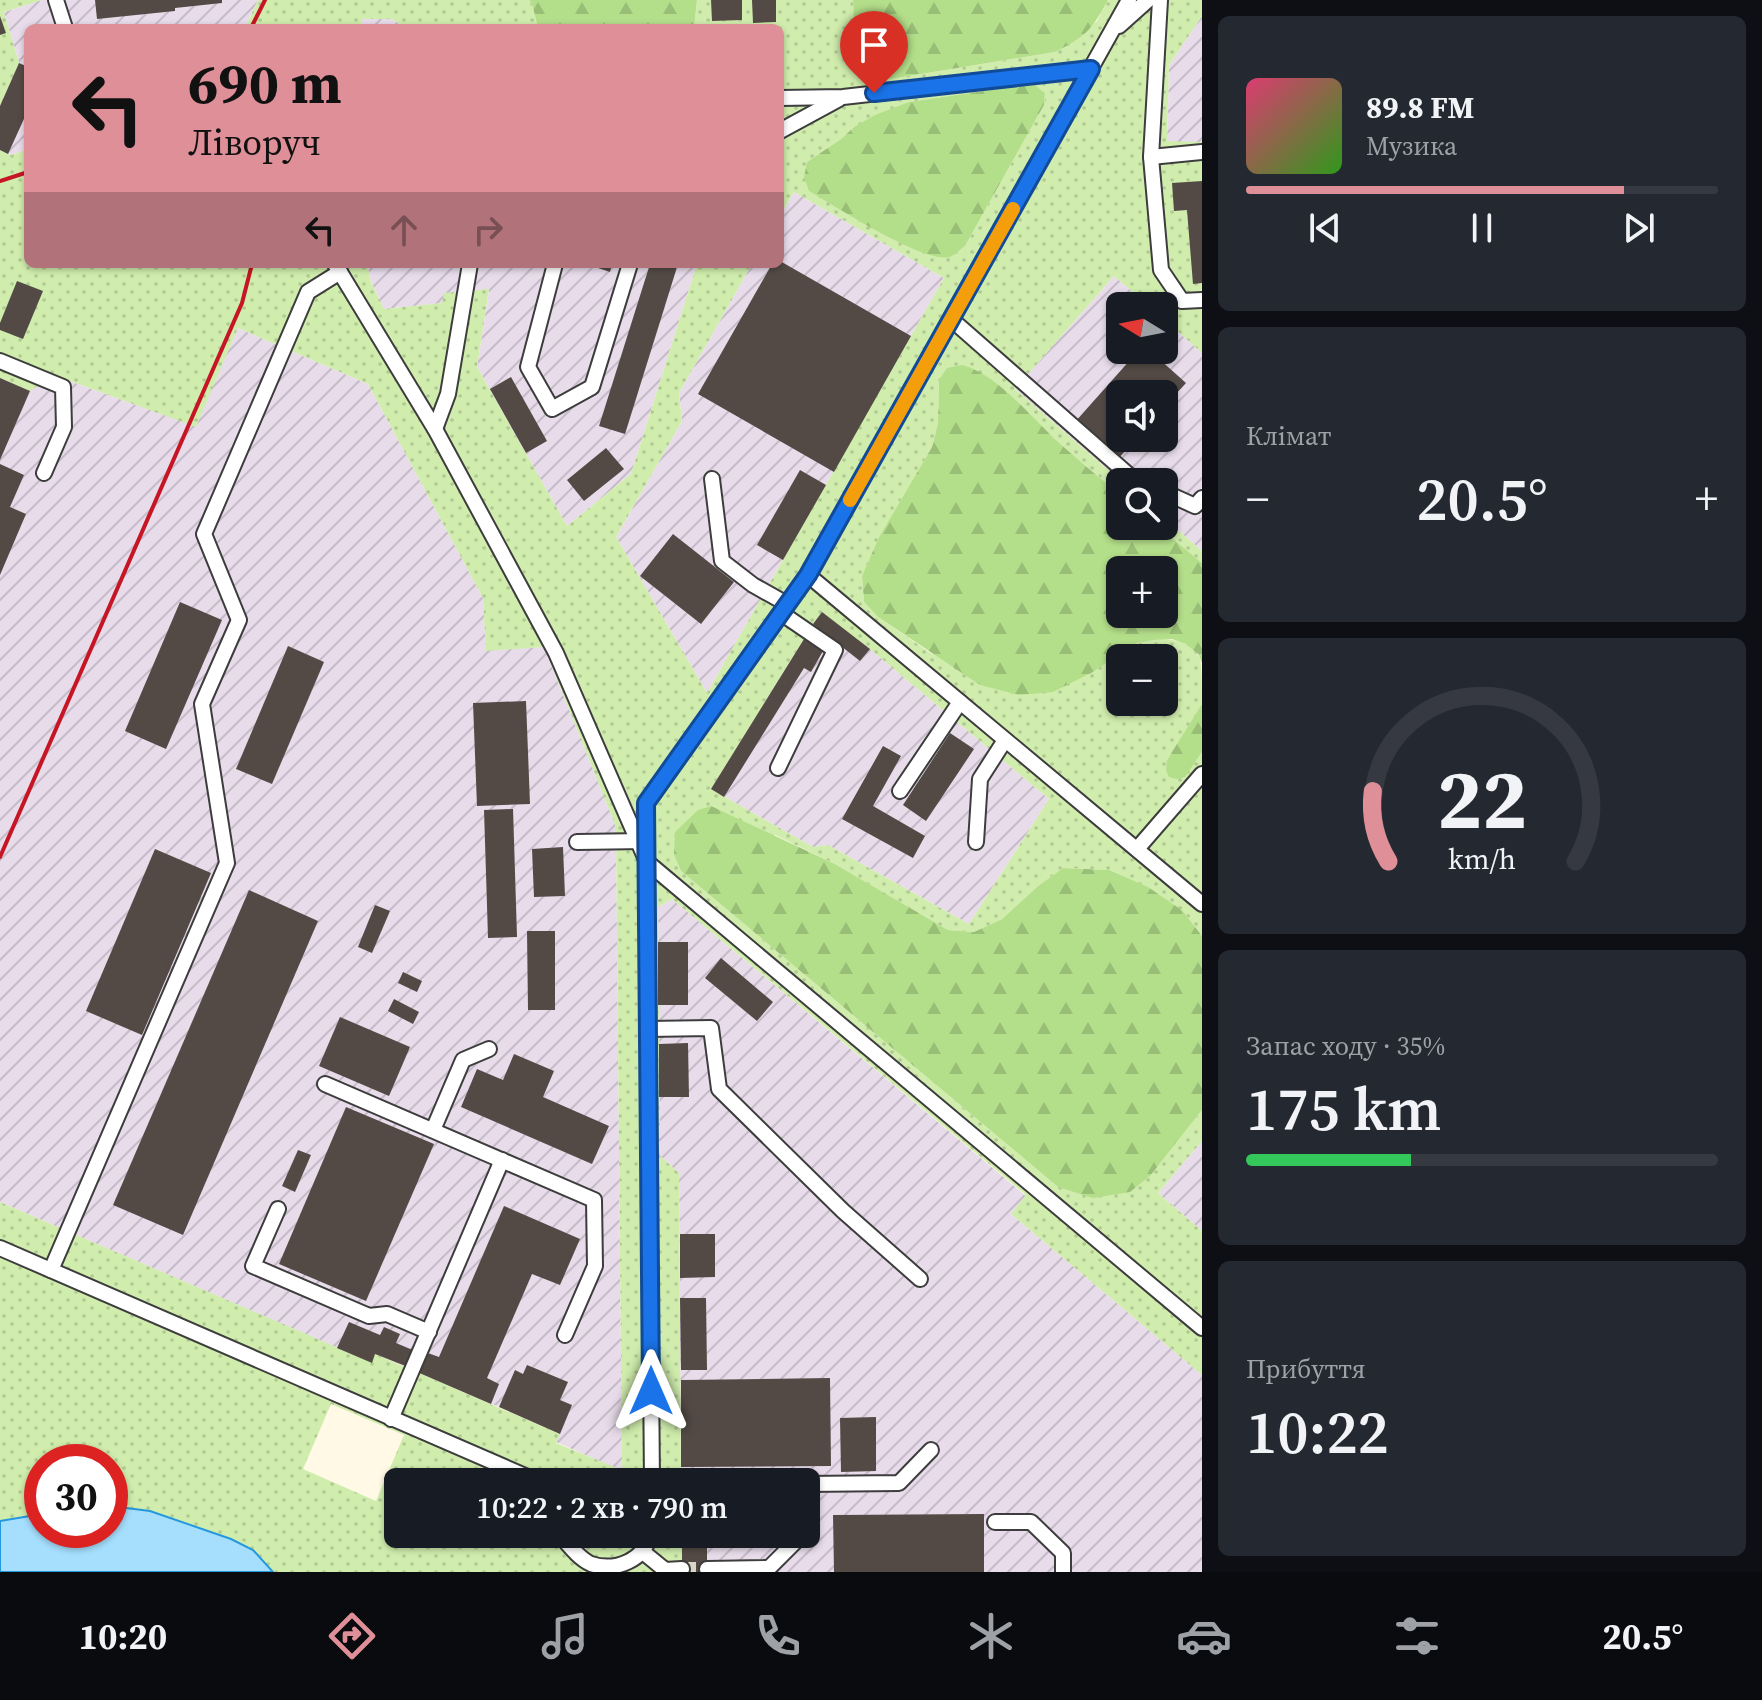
<!DOCTYPE html>
<html lang="uk">
<head>
<meta charset="utf-8">
<style>
  body { margin:0; font-family:"Source Serif 4",serif; background:#242831; color:#f1f3f6; height:100vh; display:flex; flex-direction:column; font-size:30px; white-space:nowrap }
  * { box-sizing:border-box; margin:0 }
  p { font-size:26px; color:#9ea1a6 }
  .icon { flex:none; width:44px; height:44px; fill:none; stroke:currentColor; stroke-width:2; stroke-linecap:round; stroke-linejoin:round }
  .map { position:relative; flex:1; overflow:hidden }
  .details { display:flex; flex-direction:column; gap:16px; padding:16px; background:#0d0f14; width:560px }
  .details>* { flex:none }
  .guide { position:absolute; left:24px; top:24px; width:760px; height:244px; border-radius:12px; box-shadow:0 2px 6px #0004; background:#de8f98; color:#111; overflow:hidden }
  .needle { width:52px; rotate:280deg }
  .fabs { position:absolute; left:1106px; top:292px; display:grid; gap:16px }
  .fabs a { display:grid; place-items:center; width:72px; height:72px; border-radius:12px; background:#171b24; box-shadow:0 2px 6px #0004; font-size:40px }
  .speed { position:absolute; left:24px; top:1444px; display:flex; gap:16px; font-size:40px; font-weight:700; text-align:center }
  .speed>* { display:grid; place-content:center; width:104px; height:104px; border-radius:50%; background:#171b24; box-shadow:0 2px 6px #0004; line-height:1 }
  .speed .limit { border:12px solid #d22; background:#fff; color:#111 }
  .pin { position:absolute; display:grid; place-items:center; width:68px; height:68px; color:#fff; margin:-82px -34px; border-radius:50% 50% 50% 0; rotate:-45deg; box-shadow:0 0 8px #0007 }
  .pin .icon { rotate:45deg }
  .me { position:absolute; width:88px; margin:-44px; rotate:0deg; stroke-linejoin:round; filter:drop-shadow(0 0 6px #0008) }
  .turn { display:flex; align-items:center; gap:28px; height:168px; padding:0 32px; font-size:36px }
  .turn .icon { width:104px; height:104px; stroke-width:2.5 }
  .turn b { display:block; font-size:56px; line-height:68px }
  .lanes { display:flex; align-items:center; height:76px; padding:0 32px; background:#0003; justify-content:center; gap:40px; direction:ltr }
  .lanes .off { opacity:.35 }
  .big { font-size:60px; font-weight:600; line-height:1.1 }
  .details .tile { flex:1; display:flex; flex-direction:column; justify-content:center; gap:12px; min-width:0; padding:0 28px; border-radius:12px; background:#242831 }
  .details .dial { align-items:center; gap:0 }
  .dial svg { height:208px; overflow:visible; fill:none; stroke:#363941; stroke-width:7; stroke-linecap:round; text-anchor:middle }
  .dial text { fill:#f1f3f6; stroke:none }
  .song { display:flex; align-items:center; gap:24px }
  .cover { width:96px; height:96px; border-radius:12px; background:linear-gradient(135deg,hsl(340 70% 55%),hsl(110 70% 35%)) }
  .played { height:8px; border-radius:4px; background:linear-gradient(90deg,#de8f98 80%,#363941 80%) }
  .keys { display:flex; justify-content:space-around; direction:ltr }
  .heat { display:flex; justify-content:space-between; align-items:center; font-size:44px; direction:ltr }
  .charge { height:12px; border-radius:6px; background:linear-gradient(90deg,#34c759 35%,#363941 0) }
  .trip { position:absolute; left:384px; top:1468px; width:436px; height:80px; border-radius:12px; background:#171b24; box-shadow:0 2px 6px #0004; font-weight:600; line-height:80px; text-align:center }
  .tab-bar { display:flex; height:128px; justify-content:space-around; align-items:center; background:#090b0e; color:#9ea1a6 }
  .tab-bar .icon { width:56px; height:56px }
  .tab-bar .selected { color:#de8f98 }
  .tab-bar b { font-size:36px; color:#f1f3f6 }
  main { display:flex; flex:1; min-height:0 }
  .map>svg:first-child { display:block }
  .industrial { fill:url(#industrial-furrows); fill-rule:evenodd }
  .grass { fill:url(#grass-dots); fill-rule:evenodd }
  .forest { fill:url(#forest-firs); fill-rule:evenodd }
  .water { fill:#a5dffd; stroke:#2599db; stroke-width:2 }
  .building { fill:#534a45 }
  .lines { fill:none; stroke-linecap:round; stroke-linejoin:round }
  .minor-tunnel { stroke:#dad5c5; stroke-width:14; stroke-dasharray:14 7; stroke-linecap:butt }
  .minor-casing { stroke:#3d3d3d; stroke-width:18 }
  .minor { stroke:#fff; stroke-width:14 }
  .rail { stroke:#c61525; stroke-width:4 }
  .route-casing { stroke:#114b97; stroke-width:20 }
  .route { stroke:#1a73e8; stroke-width:14 }
  .slow { stroke:#f59e0b; stroke-width:14 }
</style>
</head>
<body>
<main>
<div class="map">
<svg width="1202" height="1572" viewBox="0 0 1202 1572">
  <defs>
    <pattern id="industrial-furrows" width="10" height="10" patternUnits="userSpaceOnUse" patternTransform="scale(2)"><rect width="10" height="10" fill="#e8dceb"/><path d="M-1 1l2-2M0 10L10 0M9 11l2-2" fill="none" stroke="#c6bbc8"/></pattern>
    <pattern id="grass-dots" width="8" height="8" patternUnits="userSpaceOnUse" patternTransform="scale(2)"><rect width="8" height="8" fill="#d0edad"/><path d="M2 2h.1M6 6h.1" fill="none" stroke="#b1ca94" stroke-width="1.8" stroke-linecap="round"/></pattern>
    <pattern id="forest-firs" width="22" height="20" patternUnits="userSpaceOnUse" patternTransform="scale(2)"><rect width="22" height="20" fill="#b4df8a"/><path d="M5 1l3.5 6h-7zM16 11l3.5 6h-7z" fill="#99be76"/></pattern>
  </defs>
  <rect width="100%" height="100%" fill="#fff9e6"/>
  <g class="industrial">
    <polygon points="42,0 258,0 245,28 28,28 28,149 11,155 0,150 0,106 19,63 4,12"/>
    <polygon points="1202,16 1202,142 1167,142 1169,65"/>
    <polygon points="362,19 392,19 406,28 361,28"/>
    <polygon points="794,192 944,278 707,693 616,537 682,421 679,393 752,264 780,264 780,216"/>
    <polygon points="367,264 697,264 631,474 567,526 477,367 489,290 443,303 384,309 371,282"/>
    <path d="M1114,276l35,30h-29v44h44v-31l38,34v198l-38,-33v-36h-42l-107,-93zM1120,394h44v44h-44z"/>
    <polygon points="238,328 368,384 483,598 486,650 544,647 616,827 622,1471 556,1442 559,1433 376,1354 372,1363 0,1202 0,378 30,391 53,375 195,426"/>
    <polygon points="822,612 870,649 1049,799 969,924 828,845 813,847 711,789 813,624"/>
    <polygon points="672,899 1026,1196 1011,1214 1202,1375 1202,1572 682,1572 682,1534 806,1534 806,1482 681,1482 679,1173 660,1156 658,907"/>
    <polygon points="1202,1141 1202,1231 1158,1193"/>
  </g>
  <g class="grass">
    <polygon points="0,0 42,0 4,12 19,63 0,106"/>
    <polygon points="258,0 529,0 532,4 538,28 406,28 392,19 362,19 361,28 245,28"/>
    <path d="M697,0h156l3,43 35,36 164,-27 42,-31 11,-21h94v16l-33,49 -2,76 35,1v211l-38,-34v-13h-15l-35,-30 -99,113 107,93h-2v12l-61,-50 -120,-64 -1,43 -6,24 -53,90 -17,40 2,25 14,15 54,37 161,18c13,-10 26,-21 41,-27 21,-9 56,-10 66,14 2,8 2,34 2,43 -2,12 -27,45 -35,58l17,17 18,-25v184l-19,-25 -74,-41 -46,-2 -25,18 -36,33 -28,13 -26,-2 -113,-66 -60,-29 -101,20 7,16 377,316 93,-12 51,-65v31l-44,52 44,38v144l-191,-161 15,-19 -354,-296 -14,8 2,249 19,17 2,309h-283v52h284v38h-682v-370l371,160 4,-8 185,80 -4,9 66,27 -6,-643 -72,-180 -58,4 -3,-53 -115,-214 -130,-56 -42,99 -142,-52 -24,16 -30,-13v-228l11,5 17,-6v115h339l4,18 13,27 58,-6 2,-10 45,-4 -12,78 90,159 64,-52 66,-210h55l-73,129 3,28 -66,116 91,156 237,-415 -150,-86 -14,24v-188h-86zM1035,85l10,8 -1,12 -79,141 -15,11 -143,-95 34,-23 13,-12 55,-25 101,-15zM822,613l48,36 179,150 -80,125 -141,-79 -15,2 -102,-58 102,-165zM1120,658h44v44h-44zM331,1404l73,31 -28,66 -73,-32zM42,1462h68v68h-68z"/>
    <polygon points="1164,518 1202,551 1202,563 1158,526 1164,526"/>
  </g>
  <g class="forest">
    <polygon points="529,0 697,0 694,28 538,28 532,4"/>
    <path d="M853,0h255c-16,30 -23,37 -53,52l-164,27c-10,-2 -22,-5 -29,-14 -8,-13 -8,-49 -9,-65z"/>
    <path d="M1035,85l10,8 -1,12 -79,141c-4,3 -10,9 -15,11 -26,7 -115,-51 -141,-66l-5,-14 3,-15 34,-23 13,-12 21,-12 34,-13 101,-15z"/>
    <path d="M962,365c35,9 69,52 96,77 20,18 41,35 62,52v32h38l44,37v100l-4,-9 -12,-10 -14,-5 -18,1 -16,3 -14,7 -31,22 -40,20 -34,3 -39,-10 -102,-68 -14,-15 -2,-26 17,-39 53,-90 6,-24 1,-43 8,-12zM1120,570h44v44h-44z"/>
    <polygon points="1202,704 1202,752 1185,777 1177,779 1169,777 1166,770 1167,760"/>
    <polygon points="711,806 835,864 948,930 974,932 1002,919 1038,886 1063,868 1109,870 1148,887 1183,911 1202,936 1202,1110 1151,1175 1130,1192 1093,1198 1058,1187 681,871 674,855 675,832 698,810"/>
  </g>
  <polygon class="water" points="110,1506 150,1511 231,1539 253,1550 273,1572 0,1572 0,1521 42,1514 42,1530 110,1530"/>
  <g class="building">
    <polygon points="95,0 222,0 222,3 175,8 175,11 97,19"/>
    <polygon points="711,0 742,0 742,20 712,21"/>
    <polygon points="752,0 776,0 776,22 753,23"/>
    <polygon points="0,16 6,33 0,35"/>
    <polygon points="19,63 28,67 28,110 8,154 0,150 0,106"/>
    <polygon points="1202,181 1202,283 1193,284 1187,210 1174,211 1172,183"/>
    <polygon points="780,261 911,336 834,472 698,394 772,264 780,264"/>
    <polygon points="586,264 612,264 610,272"/>
    <polygon points="650,264 678,264 625,434 599,426"/>
    <polygon points="17,281 43,291 23,339 0,330 0,323"/>
    <polygon points="1139,350 1149,350 1186,383 1164,407 1164,394 1120,394 1120,438 1137,438 1117,460 1075,422"/>
    <polygon points="511,377 547,441 526,453 490,389"/>
    <polygon points="0,378 30,391 0,460"/>
    <polygon points="606,448 624,469 584,501 567,480"/>
    <polygon points="0,464 24,475 10,507 26,514 0,575"/>
    <polygon points="800,470 826,485 783,560 757,545"/>
    <polygon points="673,534 734,582 701,624 640,576"/>
    <polygon points="180,602 222,620 166,749 125,731"/>
    <polygon points="822,612 870,649 860,661 813,624"/>
    <polygon points="804,639 823,651 811,672 804,668 724,797 711,789"/>
    <polygon points="288,646 324,662 272,784 236,769"/>
    <polygon points="526,701 530,804 477,806 473,703"/>
    <polygon points="950,733 974,749 926,821 903,805"/>
    <polygon points="883,746 901,756 873,806 925,836 913,858 842,819"/>
    <polygon points="513,809 517,937 488,938 484,810"/>
    <polygon points="563,847 565,896 534,897 532,849"/>
    <polygon points="155,849 211,873 142,1035 86,1011"/>
    <polygon points="249,890 318,921 183,1235 113,1205"/>
    <polygon points="375,905 390,911 372,953 358,947"/>
    <polygon points="527,931 555,931 555,1010 528,1010"/>
    <rect x="658" y="942" width="30" height="63"/>
    <polygon points="721,958 773,1002 757,1021 705,978"/>
    <polygon points="403,972 422,981 417,992 398,983"/>
    <polygon points="394,999 419,1012 413,1024 388,1011"/>
    <polygon points="340,1017 410,1047 389,1096 319,1066"/>
    <polygon points="688,1043 689,1097 659,1097 659,1044"/>
    <polygon points="514,1054 554,1071 543,1097 609,1126 592,1164 461,1107 477,1069 503,1080"/>
    <polygon points="346,1107 434,1144 366,1301 279,1264"/>
    <polygon points="298,1150 311,1155 295,1192 282,1186"/>
    <polygon points="504,1206 580,1239 560,1285 532,1274 487,1378 499,1384 491,1404 417,1372 425,1352 439,1357"/>
    <polygon points="680,1234 715,1234 715,1277 680,1278"/>
    <polygon points="680,1298 706,1298 707,1370 681,1370"/>
    <polygon points="349,1322 380,1335 384,1327 400,1334 396,1343 415,1351 408,1367 375,1354 372,1363 337,1348"/>
    <polygon points="527,1365 568,1382 560,1400 572,1405 560,1434 499,1407 515,1370 523,1374"/>
    <polygon points="830,1378 831,1466 681,1467 681,1380"/>
    <polygon points="876,1417 876,1471 841,1472 840,1418"/>
    <polygon points="984,1514 984,1572 834,1572 833,1515"/>
    <rect x="682" y="1541" width="25" height="31"/>
  </g>
  <g class="lines">
    <polyline class="minor-tunnel" points="682,1569 707,1569"/>
    <g class="minor-casing">
      <g id="minor">
        <polyline points="56,0 65,28"/>
        <polyline points="1160,0 1151,157 1161,270 1182,301 1202,300"/>
        <polyline points="1119,26 1148,0"/>
        <polyline points="780,98 843,97 1091,69"/>
        <polyline points="780,131 839,99"/>
        <polyline points="1151,157 1202,152"/>
        <polyline points="335,264 435,429 556,653 647,862 1202,1328"/>
        <polyline points="555,264 528,367 552,409 592,387 630,264"/>
        <polyline points="951,319 1131,477 1143,482"/>
        <polyline points="0,361 63,387 64,427 44,473"/>
        <polyline points="435,429 448,394 470,264"/>
        <polyline points="712,479 722,561 753,585 787,604"/>
        <polyline points="1164,492 1195,506 1202,498"/>
        <polyline points="808,575 1202,904"/>
        <polyline points="778,768 835,650 781,613"/>
        <polyline points="900,791 960,702"/>
        <polyline points="577,842 645,841"/>
        <polyline points="976,842 980,779 1005,740"/>
        <polyline points="1137,849 1202,774"/>
        <polyline points="648,1029 711,1028 719,1089 843,1211 920,1279"/>
        <polyline points="325,1084 594,1200 595,1266 565,1335"/>
        <polyline points="433,1130 463,1060 489,1049"/>
        <polyline points="278,1209 253,1266 369,1316 387,1314 429,1332"/>
        <polyline points="0,1248 539,1482"/>
        <polyline points="51,1270 227,863 202,704 239,620 204,534 308,292 340,272"/>
        <polyline points="391,1419 502,1160"/>
        <polyline points="652,1482 646,803 808,575 1129,0"/>
        <polyline points="806,1484 899,1483 931,1450"/>
        <polyline points="995,1522 1031,1522 1063,1553 1063,1572"/>
        <path d="M559,1534c9,10 19,24 32,30 25,8 54,-4 59,-30"/>
        <polyline points="643,1546 643,1552 665,1570 682,1569"/>
        <polyline points="707,1569 769,1568 800,1537 800,1534"/>
      </g>
    </g>
    <use href="#minor" class="minor"/>
    <g class="rail">
      <polyline points="251,28 265,0"/>
      <polyline points="0,181 28,172"/>
      <polyline points="0,857 242,303 252,264"/>
    </g>
  </g>
  <g class="lines">
    <g class="route-casing">
      <polyline id="route" points="651,1391 646,803 808,575 1091,69 874,93"/>
    </g>
    <use href="#route" class="route"/>
    <polyline class="slow" points="850,500 1013,209"/>
  </g>
</svg>
<div class="fabs">
<a><svg class="needle" viewBox="-14 -14 28 28"><path d="M0-13l5 13h-10z" fill="#e53935"/><path d="M0 13l5-13h-10z" fill="#9ea1a6"/></svg></a>
<a><svg class="icon" aria-label="sound" viewBox="0 0 24 24"><path d="M4 9h4l5-4v14l-5-4H4zM17 9q2 3 0 6"/></svg></a>
<a><svg class="icon" aria-label="search" viewBox="0 0 24 24"><circle cx="10" cy="10" r="6"/><path d="M15 15l6 6"/></svg></a>
<a>+</a>
<a>−</a>
</div>
<div class="speed"><div class="limit">30</div></div>
<div class="pin" style="left:874px;top:93px;background:#d93025"><svg class="icon" aria-label="arrive" viewBox="0 0 24 24"><path d="M6 21V4h12l-3 4 3 4H6"/></svg></div>
<svg class="me" style="left:651px;top:1391px" viewBox="-20 -20 40 40"><path d="M0-17L14 15 0 8-14 15z" fill="#1a73e8" stroke="#fff" stroke-width="4"/></svg>
<div class="trip">10:22 · 2 хв · 790 m</div>
<div class="guide">
<div class="turn"><svg class="icon" aria-label="left" viewBox="0 0 24 24"><path d="M17 20v-9H6M10 6l-5 5 5 5"/></svg><div><b>690 m</b>Ліворуч</div></div>
<div class="lanes"><svg class="icon" aria-label="left" viewBox="0 0 24 24"><path d="M17 20v-9H6M10 6l-5 5 5 5"/></svg><svg class="icon off" aria-label="ahead" viewBox="0 0 24 24"><path d="M12 20V5M6 11l6-6 6 6"/></svg><svg class="icon off" aria-label="right" viewBox="0 0 24 24"><path d="M7 20v-9h11M14 6l5 5-5 5"/></svg></div>
</div>
</div>
<section class="details">
<div class="tile">
<div class="song"><i class="cover"></i><div><b>89.8 FM</b><p>Музика</p></div></div>
<div class="played"></div>
<div class="keys"><svg class="icon" aria-label="previous" viewBox="0 0 24 24"><path d="M18 5L8 12l10 7zM5 5v14"/></svg><svg class="icon" aria-label="pause" viewBox="0 0 24 24"><path d="M8 5v14M16 5v14"/></svg><svg class="icon" aria-label="next" viewBox="0 0 24 24"><path d="M6 5l10 7-10 7zM19 5v14"/></svg></div>
</div>
<div class="tile"><p>Клімат</p>
<div class="heat"><a>−</a><b class="big">20.5°</b><a>+</a></div>
</div>
<div class="tile dial"><svg viewBox="0 0 100 80">
<path d="M14 69A42 42 0 1 1 86 69"/>
<path d="M14 69A42 42 0 0 1 8 42" stroke="#de8f98"/>
<text x="50" y="56" font-size="32" font-weight="700">22</text>
<text x="50" y="72" font-size="11">km/h</text>
</svg></div>
<div class="tile"><p>Запас ходу · 35%</p><b class="big">175 km</b><div class="charge"></div></div>
<div class="tile"><p>Прибуття</p><b class="big">10:22</b></div>
</section>
</main>
<nav class="tab-bar">
<b>10:20</b>
<svg class="icon selected" aria-label="directions" viewBox="0 0 24 24"><path d="M12 3l9 9-9 9-9-9zM9 14v-3h6M13 9l2 2-2 2"/></svg>
<svg class="icon" aria-label="music" viewBox="0 0 24 24"><path d="M9 18V5l10-2v13"/><circle cx="6" cy="18" r="3"/><circle cx="16" cy="16" r="3"/></svg>
<svg class="icon" aria-label="phone" viewBox="0 0 24 24"><path d="M5 4h4l2 5-3 2q2 4 5 5l2-3 5 2v4C11 20 4 13 5 4z"/></svg>
<svg class="icon" aria-label="climate" viewBox="0 0 24 24"><path d="M12 3v18M4 7l16 10M4 17L20 7"/></svg>
<svg class="icon" aria-label="car" viewBox="0 0 24 24"><path d="M5 17H2v-5l4-1 3-4h7l3 4 3 1v5h-3M9 17h6M6 11h13"/><circle cx="7" cy="17" r="2"/><circle cx="17" cy="17" r="2"/></svg>
<svg class="icon" aria-label="filters" viewBox="0 0 24 24"><path d="M4 7h16M4 17h16"/><circle cx="9" cy="7" r="2"/><circle cx="15" cy="17" r="2"/></svg>
<b>20.5°</b>
</nav>
</body>
</html>
